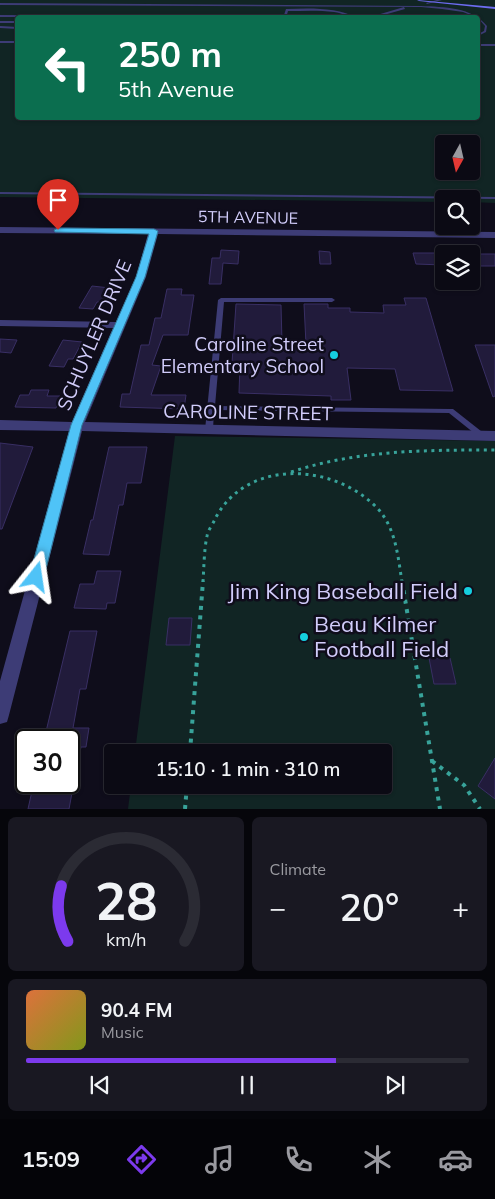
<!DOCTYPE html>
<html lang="en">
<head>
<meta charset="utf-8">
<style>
  body { margin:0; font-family:Mulish,sans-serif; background:#191822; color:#f1f3f6; height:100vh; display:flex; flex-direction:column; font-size:19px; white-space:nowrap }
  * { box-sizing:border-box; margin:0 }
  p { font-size:16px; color:#9a9aa0 }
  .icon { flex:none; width:28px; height:28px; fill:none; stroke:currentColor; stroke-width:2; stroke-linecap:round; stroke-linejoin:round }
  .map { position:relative; height:809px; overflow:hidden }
  .details { display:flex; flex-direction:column; gap:8px; padding:8px; background:#06060b; flex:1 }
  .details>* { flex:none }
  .hud { position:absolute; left:15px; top:15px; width:465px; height:105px; border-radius:5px; box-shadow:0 1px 4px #0004,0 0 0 1px #2b2b34; background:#0b6e4f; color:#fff; overflow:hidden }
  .needle { width:32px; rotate:188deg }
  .fabs { position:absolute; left:435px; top:135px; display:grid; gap:10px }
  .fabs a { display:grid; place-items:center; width:45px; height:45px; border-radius:5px; background:#0b0a14; box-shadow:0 1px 4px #0004,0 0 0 1px #2b2b34; font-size:25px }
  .speed { position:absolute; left:15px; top:729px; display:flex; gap:10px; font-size:25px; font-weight:700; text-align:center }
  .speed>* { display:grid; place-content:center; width:65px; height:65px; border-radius:50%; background:#0b0a14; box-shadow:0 1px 4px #0004,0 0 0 1px #2b2b34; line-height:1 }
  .speed .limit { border:2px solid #111; border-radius:8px; background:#fff; color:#111 }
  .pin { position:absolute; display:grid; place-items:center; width:42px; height:42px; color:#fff; margin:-51px -21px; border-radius:50% 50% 50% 0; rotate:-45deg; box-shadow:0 0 5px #0007 }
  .pin .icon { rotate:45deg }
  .me { position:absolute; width:55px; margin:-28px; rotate:15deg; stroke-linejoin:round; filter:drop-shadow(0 0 4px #0008) }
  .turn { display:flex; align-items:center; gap:18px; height:105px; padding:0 20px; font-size:22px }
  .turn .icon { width:65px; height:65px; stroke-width:2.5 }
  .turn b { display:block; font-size:35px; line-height:42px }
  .big { font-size:38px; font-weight:600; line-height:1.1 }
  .details .card { flex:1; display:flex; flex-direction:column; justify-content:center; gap:8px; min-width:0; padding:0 18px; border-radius:8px; background:#191822 }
  .details .dial { align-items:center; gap:0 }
  .dial svg { height:130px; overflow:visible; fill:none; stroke:#2b2b34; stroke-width:7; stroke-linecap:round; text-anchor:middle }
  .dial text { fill:#f1f3f6; stroke:none }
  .song { display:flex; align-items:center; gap:15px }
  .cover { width:60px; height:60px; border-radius:8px; background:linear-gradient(135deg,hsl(20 70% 55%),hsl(70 70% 35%)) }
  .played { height:5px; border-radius:2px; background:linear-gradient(90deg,#7c3aed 70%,#2b2b34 70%) }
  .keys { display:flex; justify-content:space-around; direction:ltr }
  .heat { display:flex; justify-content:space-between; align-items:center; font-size:28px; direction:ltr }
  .details .tiles { flex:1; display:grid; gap:8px; grid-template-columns:1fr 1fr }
  .card:last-child { grid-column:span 2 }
  .trip { position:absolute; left:104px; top:744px; width:288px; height:50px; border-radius:5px; background:#0b0a14; box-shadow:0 1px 4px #0004,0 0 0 1px #2b2b34; font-weight:600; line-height:50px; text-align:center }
  .menu { display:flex; height:80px; justify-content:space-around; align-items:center; background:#040408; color:#9a9aa0 }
  .menu .icon { width:35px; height:35px }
  .menu .selected { color:#7c3aed }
  .menu b { font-size:22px; color:#f1f3f6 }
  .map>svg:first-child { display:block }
  .green { fill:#112524; fill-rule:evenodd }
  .building { fill:#211b3b; stroke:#392f64 }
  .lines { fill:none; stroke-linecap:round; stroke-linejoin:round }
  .path-far1 { stroke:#38a39a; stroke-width:3; stroke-dasharray:3 4.5; stroke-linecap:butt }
  .path { stroke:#38a39a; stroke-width:4; stroke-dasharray:4 5.5; stroke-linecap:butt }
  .service { fill:#3d3c76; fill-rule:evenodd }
  .minor { fill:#3d3c76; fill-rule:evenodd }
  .secondary { fill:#6d6cf1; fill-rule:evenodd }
  .route { fill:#4fc3f7; stroke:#337fa1 }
  .poi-dot { fill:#15cede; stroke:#0f0d1b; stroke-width:2 }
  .labels { text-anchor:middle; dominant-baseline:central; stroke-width:5; stroke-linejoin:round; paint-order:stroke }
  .far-street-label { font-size:16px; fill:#d1ccfa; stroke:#0f0d1b }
  .street-label { font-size:19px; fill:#d1ccfa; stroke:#0f0d1b }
  .poi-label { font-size:19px; fill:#d1ccfa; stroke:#0f0d1b; text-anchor:end }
  .near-poi-label { font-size:22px; fill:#d1ccfa; stroke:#0f0d1b; text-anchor:end }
</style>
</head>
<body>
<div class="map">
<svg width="495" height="809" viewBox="0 0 495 809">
  <rect width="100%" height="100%" fill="#0f0d1b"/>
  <g class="green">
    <path d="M0,0h495v203l-24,-1v-3h-27v3l-444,-5zM18,18h460v100h-460zM444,144h27v27h-27z"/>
    <polygon points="175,436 495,441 495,809 128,809 131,785 382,785 382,752 135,752"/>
  </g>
  <g class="building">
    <polygon points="221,250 239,251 238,264 223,263 221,284 209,284 212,258 220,258"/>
    <polygon points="319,251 330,252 331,264 320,264"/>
    <polygon points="413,253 439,253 443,265 416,264"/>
    <rect x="471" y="254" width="24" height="12"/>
    <polygon points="92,286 110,288 101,302 97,302 93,309 79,308"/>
    <polygon points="167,289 182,289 181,295 194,295 188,335 163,335 152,365 161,366 151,395 186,395 184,409 120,407 122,394 130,394 141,345 149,345 155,318 161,318"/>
    <polygon points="404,298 426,298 453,391 400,390 395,369 347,368 351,400 331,400 331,396 239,393 240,364 232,363 236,304 281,305 282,343 306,344 304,304 328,304 328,308 350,308 350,312 384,313 383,305 406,305"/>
    <polygon points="0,339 17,340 11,353 0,352"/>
    <polygon points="63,340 82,342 73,359 68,359 64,367 49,366"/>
    <polygon points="475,345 495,345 495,396 493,397"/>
    <polygon points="31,390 49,390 47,396 60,396 56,408 15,407 20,395 29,395"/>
    <polygon points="0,443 33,447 2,529 0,529"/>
    <polygon points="109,447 147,447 141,483 127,483 123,505 119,505 109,555 83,554 91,520 93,520"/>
    <polygon points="97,571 121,571 115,603 107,603 106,609 74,608 80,584 94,584"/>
    <polygon points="169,618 192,618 190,645 166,645"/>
    <polygon points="70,631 97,631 86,689 80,689 73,728 89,728 86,747 81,747 75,778 69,778 69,740 44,740"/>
    <polygon points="429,658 450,658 456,684 434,684"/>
    <polygon points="495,758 495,799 478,786"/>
    <polygon points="34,782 74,782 69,809 28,809"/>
  </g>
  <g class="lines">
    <g class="path-far1">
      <path d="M291,472c67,-22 134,-22 204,-22"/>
      <path d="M203,582c1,-15 1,-32 4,-46 1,-6 6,-12 8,-17 32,-62 121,-56 164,-9 17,20 19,47 23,72"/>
    </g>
    <g class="path">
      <polyline points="402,581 440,809"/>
      <polyline points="190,752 203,581"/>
      <polyline points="432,761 464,785 480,809"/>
      <polyline points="185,809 187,785"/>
    </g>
    <g class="service">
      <polygon points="437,0 442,0 427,4 426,3"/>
      <path d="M0,3l421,3c23,1 51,1 66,20l-1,6 -8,4v-2l6,-3 1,-5 -7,-8 -15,-6 -21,-3 -21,-2 -421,-2z"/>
      <polygon points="404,7 405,9 373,18 367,18"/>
      <path d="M286,9c24,-1 50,-2 72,9 -8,0 -16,-5 -24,-6 -15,-2 -31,-1 -46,-1l-2,7h-3z"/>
      <polygon points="0,15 192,16 193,17 0,17"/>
      <rect x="0" y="21" width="18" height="2"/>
      <polygon points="0,26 18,27 18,29 0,28"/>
      <rect x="0" y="41" width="18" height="2"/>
      <rect x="478" y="44" width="17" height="2"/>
      <polygon points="0,192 495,197 495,199 0,194"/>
      <polygon points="221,298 332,298 335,300 332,302 224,302 215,406 451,409 453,409 486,435 485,437 479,437 449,413 214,410 213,430 212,432 206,432 205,430 218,300"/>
    </g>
    <polygon class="minor" points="0,227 495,232 495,238 158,234 146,277 85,422 495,431 495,441 82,431 9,715 7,722 0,724 0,681 69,431 0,430 0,420 72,422 113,328 0,326 0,320 116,322 136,277 148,234 0,233"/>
    <polygon class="secondary" points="417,0 495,7 495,9 419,1"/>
  </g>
  <polygon class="route" points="58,228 154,229 158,231 145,277 82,425 44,577 42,581 36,583 31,581 29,577 71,425 136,277 149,234 55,232 54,230"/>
  <g class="poi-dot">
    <circle cx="334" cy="355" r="5"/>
    <circle cx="468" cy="591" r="5"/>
    <circle cx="304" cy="637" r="5"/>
  </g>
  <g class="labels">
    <g class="far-street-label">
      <text transform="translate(248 217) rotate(1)">5TH AVENUE</text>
    </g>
    <g class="street-label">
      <text transform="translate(94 335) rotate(-67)">SCHUYLER DRIVE</text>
      <text transform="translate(248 412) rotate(1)">CAROLINE STREET</text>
    </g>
    <g class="poi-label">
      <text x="324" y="344">Caroline Street<tspan x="324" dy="22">Elementary School</tspan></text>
    </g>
    <g class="near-poi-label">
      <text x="458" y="591">Jim King Baseball Field</text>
      <text x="314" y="624" text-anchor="start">Beau Kilmer<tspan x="314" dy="25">Football Field</tspan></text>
    </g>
  </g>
</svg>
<div class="fabs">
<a><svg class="needle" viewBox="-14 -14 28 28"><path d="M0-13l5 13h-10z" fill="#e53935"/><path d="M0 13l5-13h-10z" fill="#9a9aa0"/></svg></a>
<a><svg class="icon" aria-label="search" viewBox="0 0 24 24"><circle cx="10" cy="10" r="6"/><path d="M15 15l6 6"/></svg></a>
<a><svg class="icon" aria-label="layers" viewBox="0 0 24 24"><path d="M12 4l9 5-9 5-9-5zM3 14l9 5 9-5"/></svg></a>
</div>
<div class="speed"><div class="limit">30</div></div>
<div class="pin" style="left:58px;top:230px;background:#d93025"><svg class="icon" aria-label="arrive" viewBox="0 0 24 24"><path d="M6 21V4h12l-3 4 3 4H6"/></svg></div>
<svg class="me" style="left:36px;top:577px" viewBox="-20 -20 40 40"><path d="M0-17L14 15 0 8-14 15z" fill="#4fc3f7" stroke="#fff" stroke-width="4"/></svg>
<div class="trip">15:10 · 1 min · 310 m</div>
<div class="hud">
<div class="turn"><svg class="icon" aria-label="left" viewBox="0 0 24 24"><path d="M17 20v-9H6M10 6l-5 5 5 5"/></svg><div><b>250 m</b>5th Avenue</div></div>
</div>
</div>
<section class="details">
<div class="tiles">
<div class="card dial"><svg viewBox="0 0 100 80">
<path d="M14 69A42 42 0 1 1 86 69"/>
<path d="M14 69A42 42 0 0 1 10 35" stroke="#7c3aed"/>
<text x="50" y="56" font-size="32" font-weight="700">28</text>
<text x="50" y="72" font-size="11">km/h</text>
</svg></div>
<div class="card"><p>Climate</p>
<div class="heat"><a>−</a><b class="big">20°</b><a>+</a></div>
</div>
<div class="card">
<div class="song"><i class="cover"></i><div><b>90.4 FM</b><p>Music</p></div></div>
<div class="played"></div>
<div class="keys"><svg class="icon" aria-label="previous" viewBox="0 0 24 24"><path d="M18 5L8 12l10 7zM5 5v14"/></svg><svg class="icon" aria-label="pause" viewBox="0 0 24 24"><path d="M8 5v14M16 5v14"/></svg><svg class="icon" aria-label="next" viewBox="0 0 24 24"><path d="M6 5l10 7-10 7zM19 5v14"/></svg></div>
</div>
</div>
</section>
<nav class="menu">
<b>15:09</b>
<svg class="icon selected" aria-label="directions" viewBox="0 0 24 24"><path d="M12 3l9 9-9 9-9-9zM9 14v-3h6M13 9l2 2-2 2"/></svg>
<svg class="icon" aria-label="music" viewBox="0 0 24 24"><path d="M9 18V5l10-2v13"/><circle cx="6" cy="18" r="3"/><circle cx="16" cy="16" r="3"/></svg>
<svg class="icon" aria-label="phone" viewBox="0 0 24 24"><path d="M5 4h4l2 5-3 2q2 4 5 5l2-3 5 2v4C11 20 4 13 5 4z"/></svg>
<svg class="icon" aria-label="climate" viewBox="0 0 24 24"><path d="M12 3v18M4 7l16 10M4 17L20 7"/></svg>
<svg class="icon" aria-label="car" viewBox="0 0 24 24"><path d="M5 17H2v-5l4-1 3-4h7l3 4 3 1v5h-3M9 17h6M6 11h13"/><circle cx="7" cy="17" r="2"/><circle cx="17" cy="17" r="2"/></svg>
</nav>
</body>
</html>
